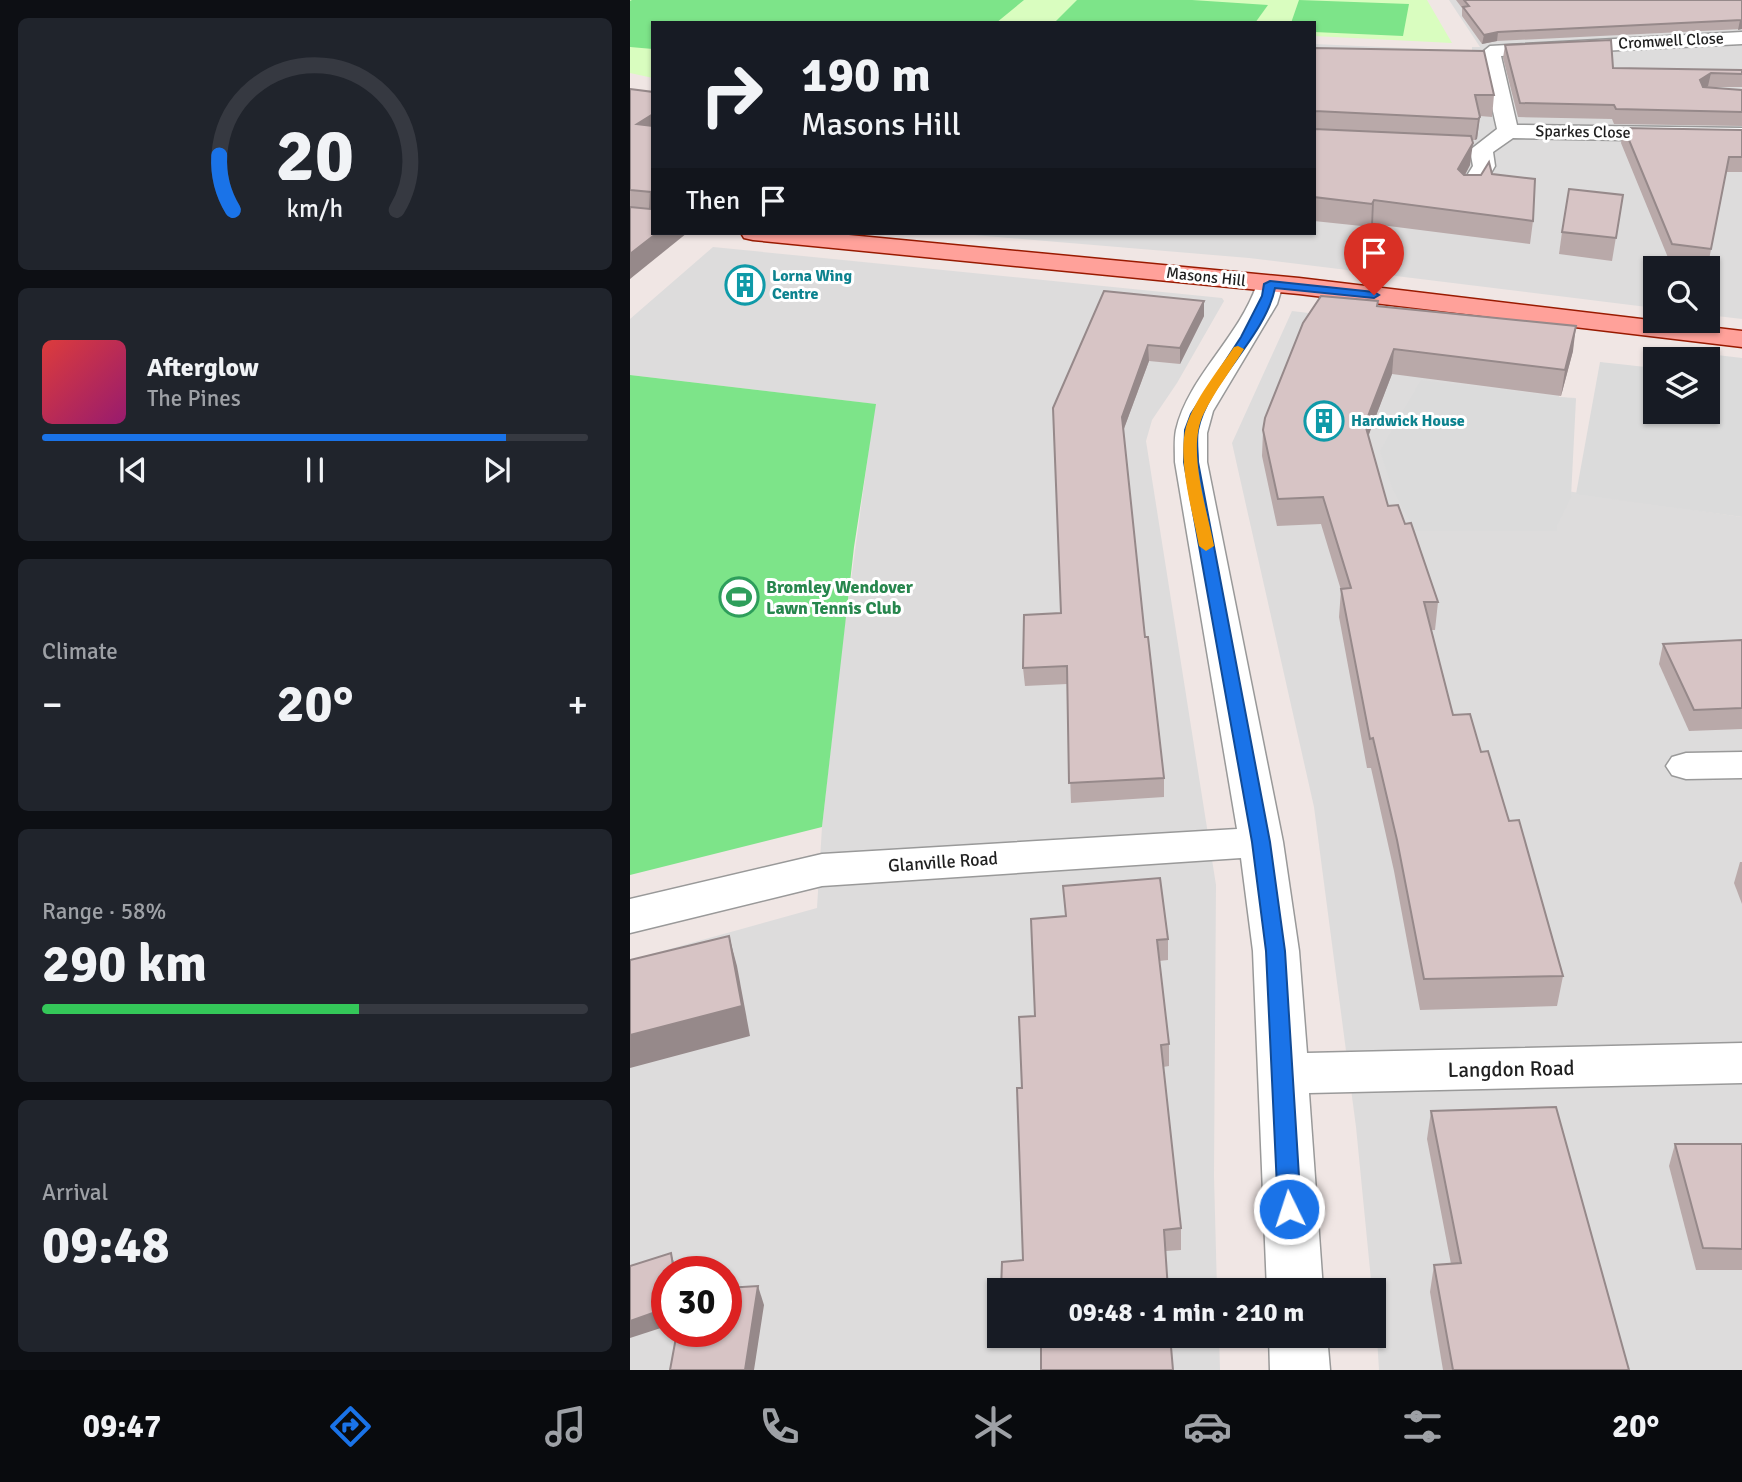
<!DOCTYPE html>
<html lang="en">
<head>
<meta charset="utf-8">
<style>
  body { margin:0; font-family:Signika,sans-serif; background:#20242c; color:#f1f3f6; height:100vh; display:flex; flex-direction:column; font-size:26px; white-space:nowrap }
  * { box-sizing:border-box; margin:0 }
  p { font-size:23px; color:#9ea1a6 }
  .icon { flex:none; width:38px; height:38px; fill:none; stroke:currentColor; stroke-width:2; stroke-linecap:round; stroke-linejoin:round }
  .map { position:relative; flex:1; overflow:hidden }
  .details { display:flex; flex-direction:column; gap:18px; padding:18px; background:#0d0f14; width:630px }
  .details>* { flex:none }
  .hud { position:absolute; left:21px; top:21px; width:665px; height:214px; border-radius:0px; box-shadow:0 2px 5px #0004; background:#171b24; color:#f1f3f6; overflow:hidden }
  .fabs { position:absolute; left:1013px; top:256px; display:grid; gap:14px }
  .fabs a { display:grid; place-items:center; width:77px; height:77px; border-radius:0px; background:#171b24; box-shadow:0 2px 5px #0004; font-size:35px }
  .speed { position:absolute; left:21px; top:1256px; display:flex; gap:14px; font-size:35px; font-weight:700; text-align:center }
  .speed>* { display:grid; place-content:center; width:91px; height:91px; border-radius:50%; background:#171b24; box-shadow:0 2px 5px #0004; line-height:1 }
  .speed .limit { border:10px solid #d22; background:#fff; color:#111 }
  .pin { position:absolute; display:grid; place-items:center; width:60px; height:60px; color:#fff; margin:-72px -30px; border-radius:50% 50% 50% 0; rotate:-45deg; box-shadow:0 0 7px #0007 }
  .pin .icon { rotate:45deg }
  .me { position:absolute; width:77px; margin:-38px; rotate:356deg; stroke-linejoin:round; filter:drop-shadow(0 0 5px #0008) }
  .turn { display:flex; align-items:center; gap:24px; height:147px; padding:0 35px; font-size:32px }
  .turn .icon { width:91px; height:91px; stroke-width:2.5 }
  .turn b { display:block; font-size:49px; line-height:60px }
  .then { display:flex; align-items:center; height:66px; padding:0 35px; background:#0003; gap:14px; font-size:26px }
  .big { font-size:52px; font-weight:700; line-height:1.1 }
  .details .widget { flex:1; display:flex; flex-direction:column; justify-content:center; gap:10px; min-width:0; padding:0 24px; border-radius:10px; background:#20242c }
  .details .dial { align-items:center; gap:0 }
  .dial svg { height:182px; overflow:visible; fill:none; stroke:#363941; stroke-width:7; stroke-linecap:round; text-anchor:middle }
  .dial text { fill:#f1f3f6; stroke:none }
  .song { display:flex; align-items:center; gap:21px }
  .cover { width:84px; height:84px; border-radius:10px; background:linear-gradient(135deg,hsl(0 70% 55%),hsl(320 70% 35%)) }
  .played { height:7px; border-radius:4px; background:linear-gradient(90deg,#1a73e8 85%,#363941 85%) }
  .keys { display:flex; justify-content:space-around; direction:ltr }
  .heat { display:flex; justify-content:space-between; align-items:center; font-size:38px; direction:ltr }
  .charge { height:10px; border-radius:5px; background:linear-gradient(90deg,#34c759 58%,#363941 0) }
  .trip { position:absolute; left:357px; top:1278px; width:399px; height:70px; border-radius:0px; background:#171b24; box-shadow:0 2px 5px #0004; font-weight:700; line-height:70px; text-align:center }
  .tab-bar { display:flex; height:112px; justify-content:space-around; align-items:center; background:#090b0e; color:#9ea1a6 }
  .tab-bar .icon { width:49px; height:49px }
  .tab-bar .current { color:#1a73e8 }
  .tab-bar b { font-size:32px; color:#f1f3f6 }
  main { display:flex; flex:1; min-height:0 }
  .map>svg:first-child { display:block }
  .residential { fill:#dddcdc; fill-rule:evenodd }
  .park { fill:#d9fdbf }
  .pitch { fill:#7de489 }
  .parking { fill:#dbdbdb }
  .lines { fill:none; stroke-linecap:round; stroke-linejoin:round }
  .street-casing { stroke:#999; stroke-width:3 }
  .primary-casing { stroke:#991a00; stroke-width:3 }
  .street { fill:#fff; fill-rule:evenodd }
  .primary { fill:#ffa19a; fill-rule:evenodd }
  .wall { fill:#b9a9a9 }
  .shaded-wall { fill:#96898a }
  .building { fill:#d7c4c5; stroke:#96898a; stroke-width:2 }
  .route { fill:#1a73e8; stroke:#114b97; stroke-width:2 }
  .slow { fill:#f59e0b }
  .labels { text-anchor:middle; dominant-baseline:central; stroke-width:6; stroke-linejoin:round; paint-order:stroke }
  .far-street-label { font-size:16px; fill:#1f1f1f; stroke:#fff }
  .far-culture-label { font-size:16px; font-weight:bold; fill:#0d838f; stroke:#fff; text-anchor:start }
  .leisure-label { font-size:18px; font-weight:bold; fill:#27864d; stroke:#fff; text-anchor:start }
  .street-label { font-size:18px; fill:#1f1f1f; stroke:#fff }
  .near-street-label { font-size:21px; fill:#1f1f1f; stroke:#fff }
</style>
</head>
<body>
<main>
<section class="details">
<div class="widget dial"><svg viewBox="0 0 100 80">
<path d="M14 69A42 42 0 1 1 86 69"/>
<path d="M14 69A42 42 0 0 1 8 45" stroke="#1a73e8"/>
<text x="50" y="56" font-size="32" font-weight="700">20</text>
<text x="50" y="72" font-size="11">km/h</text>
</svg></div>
<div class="widget">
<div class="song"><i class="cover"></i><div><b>Afterglow</b><p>The Pines</p></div></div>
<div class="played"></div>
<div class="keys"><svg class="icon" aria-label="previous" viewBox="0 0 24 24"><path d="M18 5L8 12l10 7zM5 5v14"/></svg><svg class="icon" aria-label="pause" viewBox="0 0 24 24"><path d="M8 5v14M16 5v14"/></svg><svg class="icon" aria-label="next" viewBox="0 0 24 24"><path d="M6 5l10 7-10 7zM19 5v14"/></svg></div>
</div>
<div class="widget"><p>Climate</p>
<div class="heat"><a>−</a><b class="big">20°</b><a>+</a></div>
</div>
<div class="widget"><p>Range · 58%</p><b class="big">290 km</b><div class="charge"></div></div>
<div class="widget"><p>Arrival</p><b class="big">09:48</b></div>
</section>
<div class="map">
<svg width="1112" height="1370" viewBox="0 0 1112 1370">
  <rect width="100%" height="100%" fill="#f0e6e4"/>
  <g class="residential">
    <polygon points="819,0 1112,0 1112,319 1078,315 1078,268 1026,268 1025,308 619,258 320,233 684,233 684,44 842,51 842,47 850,47"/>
    <path d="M83,247l509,51 2,3 -47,82 -25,37 -6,21 70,444 -2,291 3,114h-218v45h220l1,35h-590v-410l187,-52 5,-81 20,-181 33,-242 -245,-29v-56zM37,1272h59v60h-59z"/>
    <polygon points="662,311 941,345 929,397 946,398 923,489 1112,517 1112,1370 749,1370 744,1290 742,1290 726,1127 684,807 602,443"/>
  </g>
  <polygon class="park" points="0,0 797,0 822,43 684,36 684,23 23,23 23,78 0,73"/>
  <g class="pitch">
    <polygon points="2,0 394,0 366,23 23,23 23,49 0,47 0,1"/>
    <polygon points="447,0 562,0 638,5 625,23 424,23"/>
    <polygon points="669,0 779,4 773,36 684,32 684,23 661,23"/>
    <polygon points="0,375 246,404 224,547 192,827 0,875"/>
  </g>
  <g class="parking">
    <polygon points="1087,355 1112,358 1112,517 946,494 970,362 1025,368 1026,411 1078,411 1078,375 1087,375"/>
    <polygon points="791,380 946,399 941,497 927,526 927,531 785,531 763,490 750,451"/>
  </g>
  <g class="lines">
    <g class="street-casing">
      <g id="street">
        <polygon points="1112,32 1112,44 871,56 887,125 1112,128 1112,142 883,138 863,152 865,166 848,195 832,195 828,190 843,166 840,150 867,129 850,54 860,46"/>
        <path d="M640,276l9,2 4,6 -6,20 -64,107 -6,22v29l76,380 16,109 8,102 435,-10v40l-433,10 14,197h-56l-14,-339 -12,-93 -419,28 -192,47v-34l192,-45 415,-25 -62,-367c0,-11 -1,-22 1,-32 12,-53 63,-92 81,-146l4,-6z"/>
        <polygon points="1112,752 1112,778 1056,779 1042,775 1036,766 1042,757 1056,753"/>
        <polygon points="639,1335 697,1335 700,1370 640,1370"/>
      </g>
    </g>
    <g class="primary-casing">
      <polygon id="primary" points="111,233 198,233 669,278 1112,331 1112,347 669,294 123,240 114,238"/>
    </g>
    <use href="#street" class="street"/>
    <use href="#primary" class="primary"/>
  </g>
  <g class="wall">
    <polygon points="826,0 1112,0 1112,29 867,41 852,44 832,16 832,8"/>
    <polygon points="875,45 983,68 1112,70 1112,87 1077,87 1112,90 1112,126 984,124 982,119 888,117 873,58"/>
    <polygon points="684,48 864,95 862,117 850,116 847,139 845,140 842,140 840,165 835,175 862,174 903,221 900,244 743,224 741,227 684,221"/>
    <polygon points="0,89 23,92 23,233 0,279"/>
    <polygon points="994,128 1112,130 1112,172 1096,172 1078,265 1039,260 991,143"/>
    <polygon points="993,195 982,261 929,254 932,232"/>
    <polygon points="474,291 574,316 550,364 519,361 493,431 515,637 534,778 534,797 441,803 437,684 395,686 393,668 431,613"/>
    <polygon points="748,306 943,351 931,396 762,374 738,436 758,506 808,602 805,630 801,630 823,715 851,752 879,821 933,976 927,1006 790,1010 764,871 741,768 737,768 709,617 711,590 691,524 647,526 632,456 633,430"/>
    <polygon points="1112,640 1112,729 1059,731 1029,664 1033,644"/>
    <polygon points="1110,862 1112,862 1112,904 1104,883"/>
    <polygon points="401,919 538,939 538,960 529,961 539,1044 539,1066 533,1067 551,1228 551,1250 393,1260 392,1088 405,1016"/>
    <polygon points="801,1111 999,1370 813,1370 800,1292 804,1265 821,1264 797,1139"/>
    <polygon points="1045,1144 1112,1144 1112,1270 1066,1270 1039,1166"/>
  </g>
  <g class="shaded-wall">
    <polygon points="1110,20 1112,20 1112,29 1108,30"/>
    <polygon points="868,32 867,41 852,44 854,35"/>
    <polygon points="1081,73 1078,86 1067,93 1070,80"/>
    <polygon points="23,114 23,135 7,124"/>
    <polygon points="850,117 847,139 845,140 848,119"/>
    <polygon points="843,143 840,165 826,192 828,169"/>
    <polygon points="744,200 743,224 741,227 742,204"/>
    <polygon points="27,233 57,233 0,279 0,254"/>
    <polygon points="574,301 574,316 550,364 550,348"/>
    <polygon points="946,326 943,351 931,396 935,370"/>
    <polygon points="518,345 519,361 492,434 492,417"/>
    <polygon points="764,349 762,374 733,450 735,424"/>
    <polygon points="99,936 107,966 120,1036 0,1068 0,1035"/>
    <polygon points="41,1253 46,1269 47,1272 44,1272"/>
    <polygon points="128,1286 134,1305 124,1370 115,1370"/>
    <polygon points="37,1308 37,1326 0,1338 0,1321"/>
  </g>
  <g class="building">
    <polygon points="834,0 1112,0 1112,20 868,32 854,35 833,7 839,6"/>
    <polygon points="981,40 983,68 1112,70 1112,74 1081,73 1070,80 1073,87 1112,90 1112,112 986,109 984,105 890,103 875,45"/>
    <polygon points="684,48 854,51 864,95 845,95 850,117 848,119 685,111 684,112"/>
    <polygon points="0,89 23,92 23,114 7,124 23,126 23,233 27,233 0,254 0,207 20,209 21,192 0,190"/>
    <polygon points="994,128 1112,130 1112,157 1099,157 1081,249 1042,244"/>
    <polygon points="684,129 841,136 843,143 828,169 834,175 851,175 859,162 862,174 905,179 903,221 744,200 742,204 684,197"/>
    <polygon points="939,189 993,195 986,238 932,232"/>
    <polygon points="474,291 574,301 550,348 518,345 492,417 515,637 518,637 534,778 439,783 437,666 393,668 394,615 431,613 423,408"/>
    <polygon points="691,296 748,301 747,306 946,326 935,370 764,349 735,424 758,506 768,505 775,524 781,523 808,602 794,602 823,715 840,714 851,752 858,751 879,821 889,820 933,976 794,979 767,840 743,738 740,739 711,589 721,588 693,497 648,499 633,430 635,418 673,323"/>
    <polygon points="1112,640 1112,708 1064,710 1033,644"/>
    <polygon points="530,878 538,939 527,940 539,1044 531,1045 551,1228 534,1230 538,1290 371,1290 372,1262 393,1260 387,1088 392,1088 389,1017 405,1016 401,919 436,916 433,886"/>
    <polygon points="99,936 112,1006 0,1035 0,960"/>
    <polygon points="926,1107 999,1370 823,1370 804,1265 831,1263 801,1111"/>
    <polygon points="1045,1144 1112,1144 1112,1249 1073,1248"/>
    <polygon points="41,1253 44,1272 37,1272 37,1308 0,1321 0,1266"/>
    <polygon points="128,1286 115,1370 40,1370 47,1332 96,1332 96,1288"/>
    <polygon points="411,1335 540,1335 543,1370 411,1370"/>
  </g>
  <path class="route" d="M640,281l104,11 5,3 -5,3 -99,-10c-10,50 -68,95 -77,142 -2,10 0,22 0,32l72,380 15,109 16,258 -4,7 -8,3 -8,-3 -3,-7 -12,-258 -14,-109 -68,-380 1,-32 6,-16 50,-77 21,-41 2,-12z"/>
  <path class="slow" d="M608,346l6,3c-13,21 -29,42 -40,64 -18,35 3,96 10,133l-8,5 -7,-5c-6,-33 -22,-86 -13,-119 9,-29 32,-56 48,-80z"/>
  <defs>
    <g id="building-ring" transform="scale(2.0125)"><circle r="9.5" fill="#fff" stroke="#0f9aa8" stroke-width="1.5"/><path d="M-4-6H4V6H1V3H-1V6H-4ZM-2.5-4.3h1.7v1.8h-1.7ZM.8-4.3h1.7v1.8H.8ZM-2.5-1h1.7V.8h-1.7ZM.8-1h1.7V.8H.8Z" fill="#0f9aa8"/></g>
    <g id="stadium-ring" transform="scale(2.0125)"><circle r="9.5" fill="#fff" stroke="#2e9e5b" stroke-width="1.5"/><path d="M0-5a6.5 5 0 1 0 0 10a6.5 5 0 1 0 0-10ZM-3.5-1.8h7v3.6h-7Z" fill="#2e9e5b"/></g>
  </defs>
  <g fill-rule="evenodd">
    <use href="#building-ring" x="115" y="285"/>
    <use href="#building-ring" x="694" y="421"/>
    <use href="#stadium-ring" x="109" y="597"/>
  </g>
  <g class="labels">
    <g class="far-street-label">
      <text transform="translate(1041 41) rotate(-3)">Cromwell Close</text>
      <text transform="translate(953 132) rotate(1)">Sparkes Close</text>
      <text transform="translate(576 277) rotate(6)">Masons Hill</text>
    </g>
    <g class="far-culture-label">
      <text x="142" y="276">Lorna Wing<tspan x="142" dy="18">Centre</tspan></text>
      <text x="721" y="421">Hardwick House</text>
    </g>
    <g class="leisure-label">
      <text x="136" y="587">Bromley Wendover<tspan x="136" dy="21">Lawn Tennis Club</tspan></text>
    </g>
    <g class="street-label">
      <text transform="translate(313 862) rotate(-4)">Glanville Road</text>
    </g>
    <g class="near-street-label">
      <text transform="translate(881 1069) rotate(-1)">Langdon Road</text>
    </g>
  </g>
</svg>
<div class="fabs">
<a><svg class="icon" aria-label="search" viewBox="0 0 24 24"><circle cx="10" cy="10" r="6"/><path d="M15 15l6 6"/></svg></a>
<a><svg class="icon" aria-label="layers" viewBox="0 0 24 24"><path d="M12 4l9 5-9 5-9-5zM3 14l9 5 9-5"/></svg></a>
</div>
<div class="speed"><div class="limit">30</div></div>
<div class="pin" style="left:744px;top:295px;background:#d93025"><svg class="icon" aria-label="arrive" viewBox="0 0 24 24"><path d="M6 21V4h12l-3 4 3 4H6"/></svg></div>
<svg class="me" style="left:659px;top:1209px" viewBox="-20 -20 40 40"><circle r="17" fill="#1a73e8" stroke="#fff" stroke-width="3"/><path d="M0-11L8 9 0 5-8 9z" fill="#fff"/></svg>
<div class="trip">09:48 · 1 min · 210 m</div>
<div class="hud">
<div class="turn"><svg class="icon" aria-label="right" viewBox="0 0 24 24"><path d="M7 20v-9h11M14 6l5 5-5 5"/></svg><div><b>190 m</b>Masons Hill</div></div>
<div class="then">Then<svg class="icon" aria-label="arrive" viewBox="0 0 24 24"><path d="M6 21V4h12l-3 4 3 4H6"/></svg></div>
</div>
</div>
</main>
<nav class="tab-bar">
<b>09:47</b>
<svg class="icon current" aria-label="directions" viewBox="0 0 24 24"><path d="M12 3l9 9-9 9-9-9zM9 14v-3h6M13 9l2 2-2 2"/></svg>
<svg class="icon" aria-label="music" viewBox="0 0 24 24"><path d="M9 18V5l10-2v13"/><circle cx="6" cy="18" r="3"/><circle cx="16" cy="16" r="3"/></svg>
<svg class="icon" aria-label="phone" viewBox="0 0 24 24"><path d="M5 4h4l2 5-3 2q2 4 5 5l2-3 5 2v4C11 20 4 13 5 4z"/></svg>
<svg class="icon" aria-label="climate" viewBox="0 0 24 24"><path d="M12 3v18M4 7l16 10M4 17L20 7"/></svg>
<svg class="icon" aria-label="car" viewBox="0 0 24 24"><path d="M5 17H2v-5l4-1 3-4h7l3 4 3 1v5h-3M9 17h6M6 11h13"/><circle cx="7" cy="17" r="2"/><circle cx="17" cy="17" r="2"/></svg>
<svg class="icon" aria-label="filters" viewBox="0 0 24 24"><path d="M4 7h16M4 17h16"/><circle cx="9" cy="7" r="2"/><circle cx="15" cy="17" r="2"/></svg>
<b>20°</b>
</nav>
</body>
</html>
